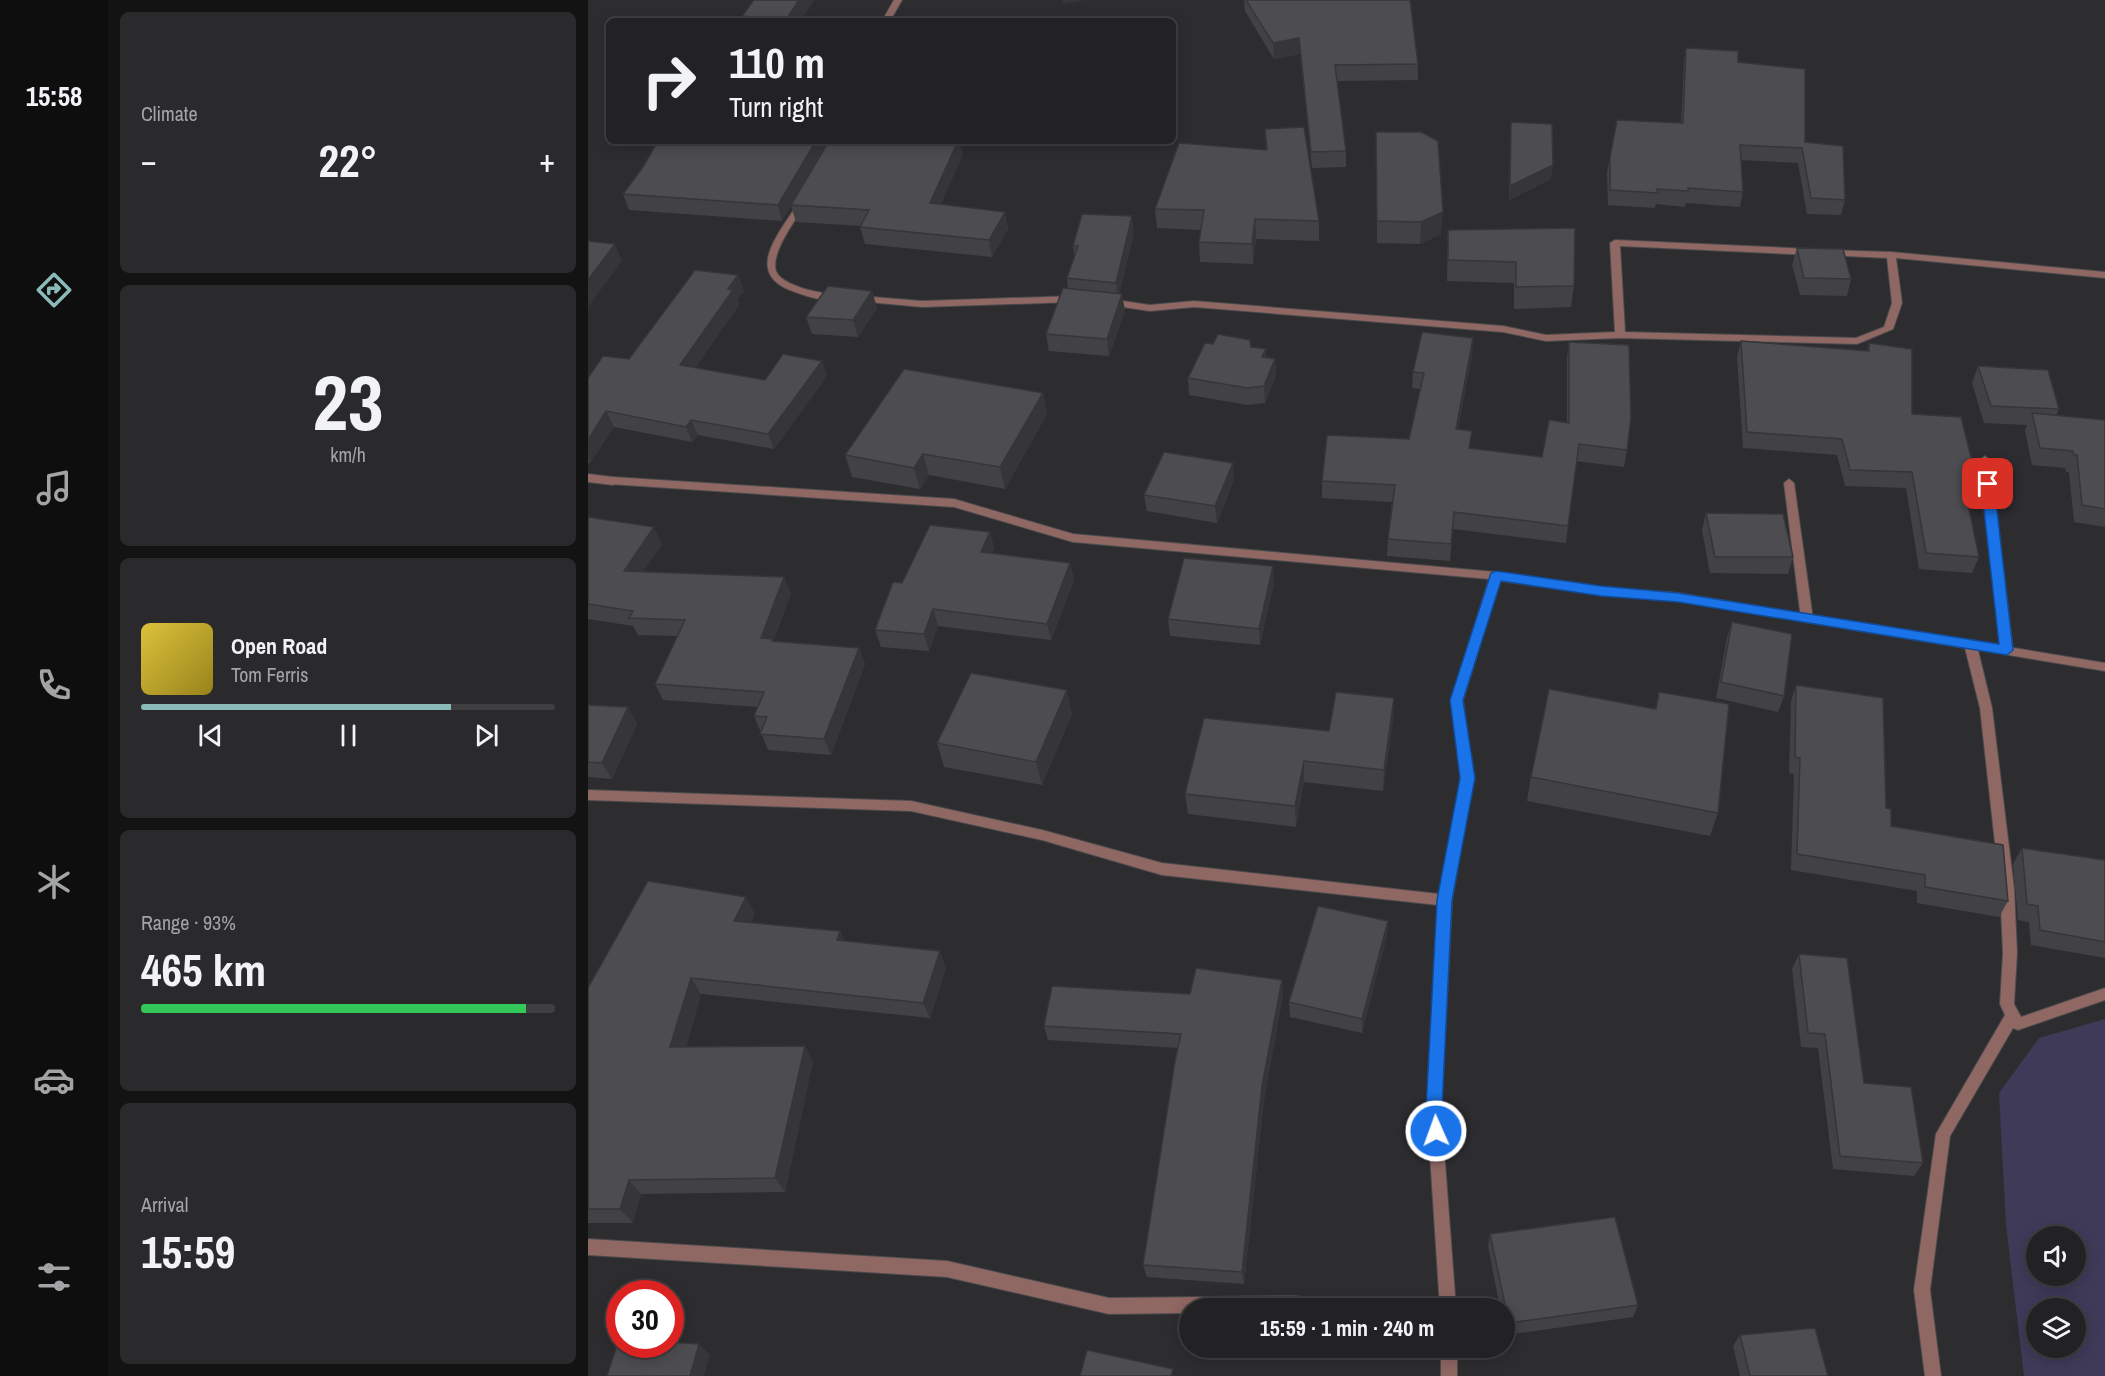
<!DOCTYPE html>
<html lang="en">
<head>
<meta charset="utf-8">
<style>
  body { margin:0; font-family:"Archivo Narrow",sans-serif; background:#2a2a2c; color:#f1f3f6; height:100vh; display:flex; flex-direction:column; font-size:22px; white-space:nowrap }
  * { box-sizing:border-box; margin:0 }
  p { font-size:20px; color:#a2a4a6 }
  .icon { flex:none; width:33px; height:33px; fill:none; stroke:currentColor; stroke-width:2; stroke-linecap:round; stroke-linejoin:round }
  .map { position:relative; flex:1; overflow:hidden }
  .details { display:flex; flex-direction:column; gap:12px; padding:12px; background:#131314; width:480px }
  .details>* { flex:none }
  .top-card { position:absolute; left:18px; top:18px; width:570px; height:126px; border-radius:9px; box-shadow:0 3px 15px #0003,0 0 0 2px #3f3f41; background:#222224; color:#f1f3f6; overflow:hidden }
  .tools { position:absolute; left:1438px; top:1226px; display:grid; gap:12px }
  .tools a { display:grid; place-items:center; width:60px; height:60px; border-radius:50%; background:#222224; box-shadow:0 3px 15px #0003,0 0 0 2px #3f3f41; font-size:30px }
  .speed { position:absolute; left:18px; top:1280px; display:flex; gap:12px; font-size:30px; font-weight:700; text-align:center }
  .speed>* { display:grid; place-content:center; width:78px; height:78px; border-radius:50%; background:#222224; box-shadow:0 3px 15px #0003,0 0 0 2px #3f3f41; line-height:1 }
  .speed .limit { border:9px solid #d22; background:#fff; color:#111 }
  .pin { position:absolute; display:grid; place-items:center; width:51px; height:51px; color:#fff; margin:-26px; border-radius:12px; box-shadow:0 3px 9px #0006 }
  .me { position:absolute; width:66px; margin:-33px; rotate:358deg; stroke-linejoin:round; filter:drop-shadow(0 0 4px #0008) }
  .turn { display:flex; align-items:center; gap:21px; height:126px; padding:0 24px; font-size:27px }
  .turn .icon { width:78px; height:78px; stroke-width:2.5 }
  .turn b { display:block; font-size:42px; line-height:51px }
  .big { font-size:45px; font-weight:700; line-height:1.1 }
  .details .widget { flex:1; display:flex; flex-direction:column; justify-content:center; gap:9px; min-width:0; padding:0 21px; border-radius:9px; background:#2a2a2c }
  .details .dial { align-items:center; gap:0 }
  .dial b { font-size:78px; line-height:1 }
  .song { display:flex; align-items:center; gap:18px }
  .cover { width:72px; height:72px; border-radius:9px; background:linear-gradient(135deg,hsl(50 70% 55%),hsl(50 70% 35%)) }
  .played { height:6px; border-radius:3px; background:linear-gradient(90deg,#8bbbb9 75%,#3f3f41 75%) }
  .keys { display:flex; justify-content:space-around; direction:ltr }
  .heat { display:flex; justify-content:space-between; align-items:center; font-size:33px; direction:ltr }
  .charge { height:9px; border-radius:4px; background:linear-gradient(90deg,#34c759 93%,#3f3f41 0) }
  .trip { position:absolute; left:591px; top:1298px; width:336px; height:60px; border-radius:30px; background:#222224; box-shadow:0 3px 15px #0003,0 0 0 2px #3f3f41; font-weight:700; line-height:60px; text-align:center }
  main { display:flex; flex:1; min-height:0 }
  .dock { display:flex; flex-direction:column; width:108px; justify-content:space-around; align-items:center; background:#0e0e0e; color:#a2a4a6 }
  .dock .icon { width:42px; height:42px }
  .dock .current { color:#8bbbb9 }
  .dock b { font-size:27px; color:#f1f3f6 }
  .map>svg:first-child { display:block }
  .green { fill:#3e3a58; fill-rule:evenodd }
  .lines { fill:none; stroke-linecap:round; stroke-linejoin:round }
  .service-casing { stroke:#4b4b4e; stroke-width:2 }
  .minor-casing { stroke:#4b4b4e; stroke-width:2 }
  .service { fill:#8f6763; fill-rule:evenodd }
  .minor { fill:#8f6763; fill-rule:evenodd }
  .wall { fill:#424246 }
  .shaded-wall { fill:#363639 }
  .building { fill:#4d4d51; stroke:#363639; stroke-width:1.5 }
  .route { fill:#1a73e8; stroke:#114b97; stroke-width:1.5 }
</style>
</head>
<body>
<main>
<nav class="dock">
<b>15:58</b>
<svg class="icon current" aria-label="directions" viewBox="0 0 24 24"><path d="M12 3l9 9-9 9-9-9zM9 14v-3h6M13 9l2 2-2 2"/></svg>
<svg class="icon" aria-label="music" viewBox="0 0 24 24"><path d="M9 18V5l10-2v13"/><circle cx="6" cy="18" r="3"/><circle cx="16" cy="16" r="3"/></svg>
<svg class="icon" aria-label="phone" viewBox="0 0 24 24"><path d="M5 4h4l2 5-3 2q2 4 5 5l2-3 5 2v4C11 20 4 13 5 4z"/></svg>
<svg class="icon" aria-label="climate" viewBox="0 0 24 24"><path d="M12 3v18M4 7l16 10M4 17L20 7"/></svg>
<svg class="icon" aria-label="car" viewBox="0 0 24 24"><path d="M5 17H2v-5l4-1 3-4h7l3 4 3 1v5h-3M9 17h6M6 11h13"/><circle cx="7" cy="17" r="2"/><circle cx="17" cy="17" r="2"/></svg>
<svg class="icon" aria-label="filters" viewBox="0 0 24 24"><path d="M4 7h16M4 17h16"/><circle cx="9" cy="7" r="2"/><circle cx="15" cy="17" r="2"/></svg>
</nav>
<section class="details">
<div class="widget"><p>Climate</p>
<div class="heat"><a>−</a><b class="big">22°</b><a>+</a></div>
</div>
<div class="widget dial"><b>23</b><p>km/h</p></div>
<div class="widget">
<div class="song"><i class="cover"></i><div><b>Open Road</b><p>Tom Ferris</p></div></div>
<div class="played"></div>
<div class="keys"><svg class="icon" aria-label="previous" viewBox="0 0 24 24"><path d="M18 5L8 12l10 7zM5 5v14"/></svg><svg class="icon" aria-label="pause" viewBox="0 0 24 24"><path d="M8 5v14M16 5v14"/></svg><svg class="icon" aria-label="next" viewBox="0 0 24 24"><path d="M6 5l10 7-10 7zM19 5v14"/></svg></div>
</div>
<div class="widget"><p>Range · 93%</p><b class="big">465 km</b><div class="charge"></div></div>
<div class="widget"><p>Arrival</p><b class="big">15:59</b></div>
</section>
<div class="map">
<svg width="1517" height="1376" viewBox="0 0 1517 1376">
  <rect width="100%" height="100%" fill="#2d2d30"/>
  <path class="green" d="M1517,1019v357h-81l-18,-151 -7,-132 40,-55zM1449,1236h39v39h-39zM1449,1308h39v39h-39z"/>
  <g class="lines">
    <g class="service-casing">
      <g id="service">
        <polygon points="1397,456 1402,460 1425,650 1419,654 1413,650 1392,460"/>
        <polygon points="0,474 25,477 30,481 25,485 0,482"/>
        <polygon points="1201,479 1206,483 1225,619 1219,623 1213,619 1196,483"/>
      </g>
    </g>
    <g class="minor-casing">
      <g id="minor">
        <polygon points="306,0 314,0 302,21 294,21"/>
        <path d="M214,200l4,3c-9,15 -36,50 -30,68 3,8 15,13 23,16 13,5 27,6 41,9v4c-14,2 -32,-3 -45,-8 -54,-18 -15,-59 3,-89z"/>
        <polygon points="1027,240 1223,249 1228,252 1223,255 1032,246 1037,332 1268,338 1296,327 1304,303 1299,258 1237,255 1235,253 1240,250 1303,252 1517,272 1517,278 1308,258 1314,303 1305,329 1269,344 1032,338 958,341 915,332 606,307 562,311 521,305 516,302 521,299 562,305 606,301 915,326 958,335 1027,332 1022,243"/>
        <polygon points="272,296 334,301 486,296 491,299 486,302 334,307 269,301 269,297"/>
        <polygon points="25,477 366,499 485,534 908,572 1013,587 1090,593 1517,663 1517,671 1390,650 1404,708 1426,888 1429,953 1426,1004 1433,1017 1517,988 1517,1000 1430,1030 1425,1028 1362,1136 1342,1290 1353,1376 1337,1376 1326,1290 1348,1134 1417,1015 1412,1004 1415,953 1412,888 1392,708 1377,648 1090,601 1013,595 912,581 875,700 885,778 864,900 853,1109 868,1308 852,1308 839,1109 850,905 574,875 454,840 323,811 0,800 0,790 323,801 454,830 574,863 851,894 873,778 863,700 901,579 485,542 366,507 21,484 20,481"/>
        <polygon points="0,1239 359,1261 521,1298 705,1296 743,1300 749,1302 751,1308 602,1308 602,1313 521,1314 359,1277 0,1255"/>
        <rect x="853" y="1347" width="16" height="29"/>
      </g>
    </g>
    <use href="#service" class="service"/>
    <use href="#minor" class="minor"/>
  </g>
  <g class="wall">
    <polygon points="226,0 212,21 155,21 154,16"/>
    <polygon points="656,0 822,0 830,64 830,80 749,81 758,151 758,167 724,168 712,54 686,59 657,11"/>
    <polygon points="1098,48 1150,62 1217,142 1257,200 1253,215 1219,214 1210,163 1153,160 1155,192 1152,207 1098,203 1097,207 1068,204 1067,208 1020,205 1019,172 1022,157 1093,123 1096,62"/>
    <polygon points="923,122 963,179 921,200 922,136"/>
    <polygon points="677,129 731,221 731,241 668,239 665,264 612,262 611,242 613,230 569,228 567,209 678,150"/>
    <polygon points="788,132 853,234 832,244 789,243"/>
    <polygon points="70,141 239,141 240,143 375,154 353,204 417,212 420,229 404,257 277,244 272,227 273,226 208,222 203,206 194,221 41,210 35,194 55,167"/>
    <polygon points="860,230 986,286 983,307 926,309 926,283 859,281"/>
    <polygon points="546,233 531,294 537,311 521,356 461,351 458,334 480,289 479,278 486,256 485,246"/>
    <polygon points="1209,248 1263,279 1259,296 1212,295 1204,265"/>
    <polygon points="150,275 156,291 149,300 151,305 107,368 177,380 234,361 239,376 186,449 110,435 104,442 26,427 2,463 0,463 0,378 41,359"/>
    <polygon points="284,291 289,308 270,337 224,334 218,317"/>
    <polygon points="885,338 884,355 870,429 882,448 954,457 979,422 979,358 981,342 1039,450 1036,467 988,461 978,543 865,529 862,561 799,556 800,539 804,502 734,498 734,481 821,439 832,389 824,388 825,372"/>
    <polygon points="1153,341 1279,351 1281,343 1324,414 1389,481 1382,497 1379,497 1391,557 1384,573 1331,569 1318,488 1257,486 1249,455 1155,448 1149,357"/>
    <polygon points="625,344 678,349 678,358 687,359 688,376 677,403 660,405 601,395 600,378"/>
    <polygon points="1390,366 1471,409 1468,415 1517,420 1517,527 1486,522 1481,472 1478,472 1477,468 1444,465 1437,430 1439,425 1396,423 1384,383"/>
    <polygon points="455,393 459,414 417,489 341,475 332,489 264,477 257,455"/>
    <polygon points="646,480 629,523 559,511 556,495"/>
    <polygon points="1118,513 1205,557 1200,574 1122,573 1114,530"/>
    <polygon points="0,517 74,544 55,571 203,593 186,640 186,641 271,648 277,664 243,755 180,750 166,716 170,707 75,700 67,684 90,636 50,635 45,626 0,619"/>
    <polygon points="402,532 406,549 404,553 482,563 486,580 463,640 350,626 341,651 293,647 287,630 314,583"/>
    <polygon points="686,583 672,645 582,636 580,619"/>
    <polygon points="1144,622 1196,696 1190,712 1128,698 1139,638"/>
    <polygon points="1208,685 1298,808 1303,826 1420,901 1411,917 1329,903 1329,891 1203,870 1206,774 1201,773 1203,701"/>
    <polygon points="1071,692 1130,813 1122,836 939,801 943,777 1067,709"/>
    <polygon points="0,705 40,707 49,724 24,779 0,777"/>
    <polygon points="484,714 454,785 356,767 349,743"/>
    <polygon points="805,720 795,791 716,782 708,827 600,814 597,794 741,731"/>
    <polygon points="1434,848 1517,860 1517,958 1443,945 1441,922 1430,920 1425,864"/>
    <polygon points="167,914 163,923 252,931 256,941 358,968 342,1018 113,994 98,1047 225,1061 197,1192 53,1194 45,1223 0,1223 0,988"/>
    <polygon points="800,921 799,936 774,1033 702,1017 701,1002"/>
    <polygon points="1211,954 1276,1083 1335,1163 1326,1176 1245,1169 1230,1048 1213,1047 1204,969"/>
    <polygon points="694,980 695,995 676,1100 656,1284 559,1277 555,1265 590,1048 460,1040 456,1026 602,994"/>
    <polygon points="902,1234 1050,1305 1045,1317 918,1335 916,1328 916,1308 912,1308 900,1246"/>
    <polygon points="1152,1335 1240,1376 1152,1376 1145,1346"/>
  </g>
  <g class="shaded-wall">
    <polygon points="211,0 226,0 212,21 198,21 198,20"/>
    <polygon points="475,0 498,0 475,4"/>
    <polygon points="711,38 712,54 686,59 685,43"/>
    <polygon points="228,141 239,141 240,144 194,221 190,205"/>
    <polygon points="370,141 372,141 375,154 346,220 342,203"/>
    <polygon points="965,165 963,179 921,200 922,186"/>
    <polygon points="417,212 420,229 404,257 401,240"/>
    <polygon points="855,212 853,234 832,244 833,222"/>
    <polygon points="544,216 546,233 530,300 528,283"/>
    <polygon points="667,219 668,239 665,264 664,244"/>
    <polygon points="27,244 34,261 0,307 0,280"/>
    <polygon points="150,275 156,291 149,300 151,305 99,380 92,365 140,289"/>
    <polygon points="284,291 289,308 270,337 265,320"/>
    <polygon points="534,294 537,311 521,356 519,339"/>
    <polygon points="885,338 884,355 867,446 868,429"/>
    <polygon points="678,349 678,365 674,357"/>
    <polygon points="687,359 688,376 677,403 676,386"/>
    <polygon points="234,361 239,376 186,449 180,434"/>
    <polygon points="455,393 459,414 417,489 412,467"/>
    <polygon points="18,411 26,427 2,463 0,458 0,440"/>
    <polygon points="103,420 110,435 104,442 98,427"/>
    <polygon points="335,454 341,475 332,489 326,468"/>
    <polygon points="645,463 646,480 629,523 627,506"/>
    <polygon points="66,527 74,544 45,587 36,571"/>
    <polygon points="402,532 406,549 398,569 393,552"/>
    <polygon points="482,563 486,580 463,640 459,624"/>
    <polygon points="685,566 686,583 672,645 671,629"/>
    <polygon points="196,577 203,593 186,640 192,656 173,638"/>
    <polygon points="345,609 350,626 341,651 336,634"/>
    <polygon points="271,648 277,664 243,755 236,739"/>
    <polygon points="479,690 484,714 454,785 448,762"/>
    <polygon points="806,698 805,720 795,791 796,770"/>
    <polygon points="40,707 49,724 24,779 14,763"/>
    <polygon points="716,761 716,782 708,827 707,806"/>
    <polygon points="158,897 167,914 155,937 146,921"/>
    <polygon points="800,921 799,936 774,1033 774,1019"/>
    <polygon points="252,931 260,948 249,940"/>
    <polygon points="352,951 358,968 342,1018 335,1003"/>
    <polygon points="103,978 113,994 93,1063 82,1047"/>
    <polygon points="694,980 695,995 676,1100 656,1284 654,1272 674,1086"/>
    <polygon points="217,1046 225,1061 197,1192 187,1178"/>
    <polygon points="41,1180 53,1194 45,1223 32,1209"/>
    <polygon points="111,1344 122,1355 116,1376 102,1376"/>
  </g>
  <g class="building">
    <polygon points="166,0 211,0 198,20 154,16"/>
    <polygon points="658,0 822,0 830,64 747,65 758,151 723,152 711,38 685,43"/>
    <polygon points="1098,48 1150,51 1150,62 1217,69 1217,142 1255,146 1257,200 1223,198 1214,148 1152,145 1155,192 1100,188 1100,191 1069,189 1070,193 1022,190 1022,157 1029,120 1095,123"/>
    <polygon points="923,122 964,124 965,165 922,186"/>
    <polygon points="716,127 731,221 667,219 664,244 611,242 616,210 567,209 591,143 679,150 677,129"/>
    <polygon points="788,132 833,132 850,141 855,212 833,222 789,221"/>
    <polygon points="70,141 228,141 190,205 35,194 55,167"/>
    <polygon points="241,141 370,141 342,203 417,212 401,240 272,227 281,210 203,205"/>
    <polygon points="494,214 544,216 528,283 479,278 490,246 485,246"/>
    <polygon points="987,228 986,286 928,287 928,262 860,260 860,230"/>
    <polygon points="0,241 27,244 0,280"/>
    <polygon points="1209,248 1255,249 1263,279 1216,278"/>
    <polygon points="107,270 150,275 140,289 145,290 92,365 177,380 195,354 234,361 180,434 103,420 98,427 18,411 0,440 0,378 15,356 41,359"/>
    <polygon points="240,286 284,291 265,320 218,317"/>
    <polygon points="475,288 534,294 519,339 458,334"/>
    <polygon points="834,332 885,338 868,429 884,431 881,448 954,457 961,420 981,423 981,342 1041,345 1043,418 1039,450 991,444 980,526 866,512 863,544 800,539 807,485 734,481 739,435 821,439 836,373 825,372"/>
    <polygon points="630,334 662,340 663,347 678,349 674,357 687,359 676,386 659,388 600,378 617,343 625,344"/>
    <polygon points="1153,341 1281,351 1281,343 1324,349 1324,414 1373,417 1389,481 1375,480 1391,557 1338,553 1324,472 1262,470 1254,439 1159,432"/>
    <polygon points="1390,366 1460,370 1471,409 1403,406"/>
    <polygon points="316,369 455,393 412,467 335,454 326,468 257,455"/>
    <polygon points="1444,413 1517,420 1517,509 1494,505 1489,455 1486,455 1485,451 1452,448"/>
    <polygon points="576,452 645,463 627,506 556,495"/>
    <polygon points="1118,513 1195,514 1205,557 1127,557"/>
    <polygon points="0,517 66,527 36,571 196,577 173,638 185,639 184,641 271,648 236,739 172,734 179,717 166,716 176,692 67,684 97,620 41,618 45,611 0,604"/>
    <polygon points="342,525 402,532 393,552 482,563 459,624 345,609 336,634 287,630 305,582 314,583"/>
    <polygon points="596,558 685,566 671,629 580,619"/>
    <polygon points="1144,622 1204,634 1196,696 1133,682"/>
    <polygon points="383,673 479,690 448,762 349,743"/>
    <polygon points="1208,685 1295,698 1298,808 1303,809 1303,826 1415,845 1420,901 1337,887 1337,875 1209,854 1212,758 1207,757"/>
    <polygon points="961,689 1068,709 1071,692 1141,704 1130,813 943,777"/>
    <polygon points="748,692 806,698 796,770 716,761 707,806 597,794 616,718 741,731"/>
    <polygon points="0,705 40,707 14,763 0,762"/>
    <polygon points="1434,848 1517,860 1517,942 1452,930 1450,906 1439,904"/>
    <polygon points="60,881 158,897 146,921 252,931 249,940 352,951 335,1003 103,978 82,1047 217,1046 187,1178 41,1180 32,1209 0,1209 0,988"/>
    <polygon points="730,906 800,921 774,1019 701,1002"/>
    <polygon points="1211,954 1259,958 1276,1083 1323,1087 1335,1163 1252,1156 1237,1034 1220,1033"/>
    <polygon points="608,968 694,980 674,1086 654,1272 555,1265 587,1061 593,1034 456,1026 464,986 602,994"/>
    <polygon points="1027,1217 1050,1305 921,1323 902,1234"/>
    <polygon points="1227,1328 1240,1376 1162,1376 1152,1335"/>
    <polygon points="31,1339 32,1344 82,1344 82,1342 111,1344 102,1376 19,1376"/>
    <polygon points="499,1350 585,1369 583,1376 492,1376"/>
  </g>
  <polygon class="route" points="1400,480 1406,484 1425,650 1419,655 1090,602 1013,596 913,581 875,700 887,778 864,900 854,1109 856,1131 854,1137 848,1139 842,1137 838,1109 849,900 872,778 862,700 903,573 908,571 1013,586 1090,593 1411,644 1393,484"/>
</svg>
<div class="tools">
<a><svg class="icon" aria-label="sound" viewBox="0 0 24 24"><path d="M4 9h4l5-4v14l-5-4H4zM17 9q2 3 0 6"/></svg></a>
<a><svg class="icon" aria-label="layers" viewBox="0 0 24 24"><path d="M12 4l9 5-9 5-9-5zM3 14l9 5 9-5"/></svg></a>
</div>
<div class="speed"><div class="limit">30</div></div>
<div class="pin" style="left:1400px;top:484px;background:#d93025"><svg class="icon" aria-label="arrive" viewBox="0 0 24 24"><path d="M6 21V4h12l-3 4 3 4H6"/></svg></div>
<svg class="me" style="left:848px;top:1131px" viewBox="-20 -20 40 40"><circle r="17" fill="#1a73e8" stroke="#fff" stroke-width="3"/><path d="M0-11L8 9 0 5-8 9z" fill="#fff"/></svg>
<div class="trip">15:59 · 1 min · 240 m</div>
<div class="top-card">
<div class="turn"><svg class="icon" aria-label="right" viewBox="0 0 24 24"><path d="M7 20v-9h11M14 6l5 5-5 5"/></svg><div><b>110 m</b>Turn right</div></div>
</div>
</div>
</main>
</body>
</html>
